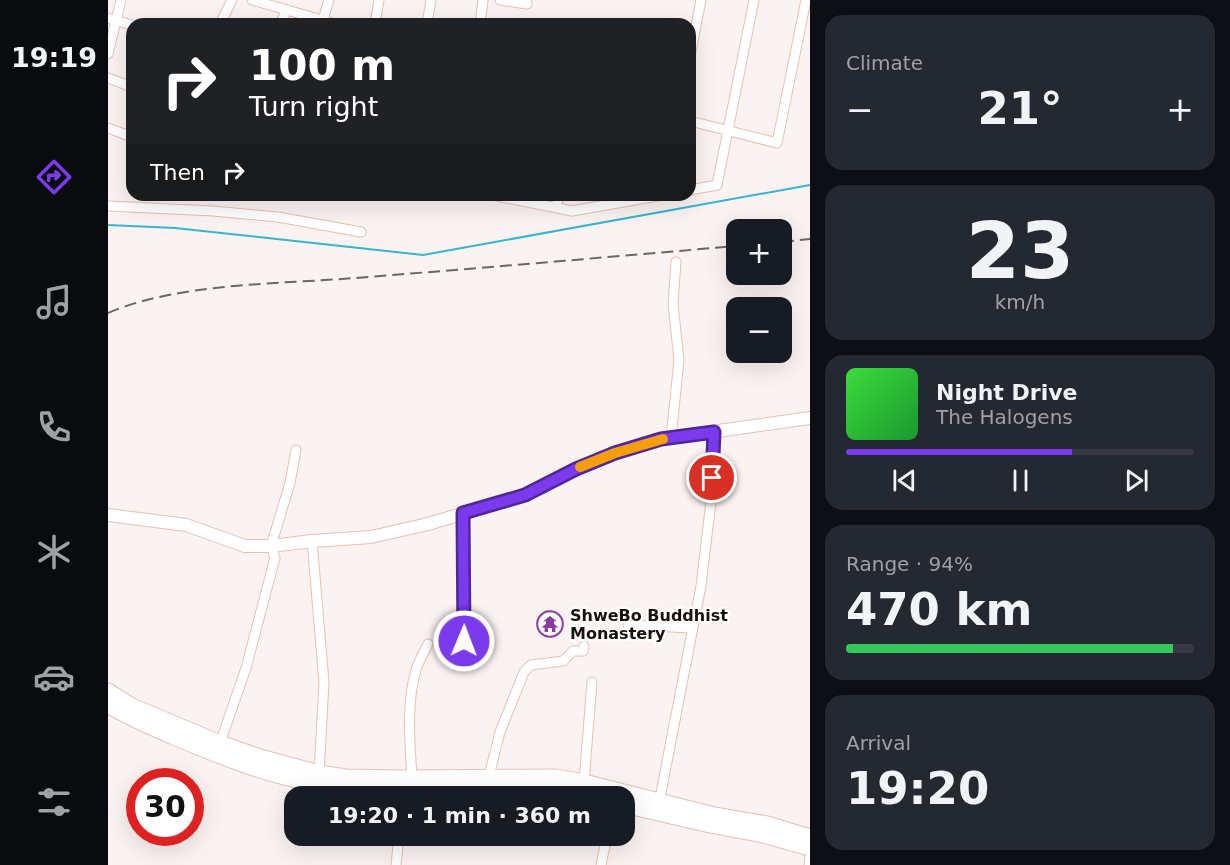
<!DOCTYPE html>
<html lang="en">
<head>
<meta charset="utf-8">
<style>
  body { margin:0; font-family:"DejaVu Sans",sans-serif; background:#242831; color:#f1f3f6; height:100vh; display:flex; flex-direction:column; font-size:22px; white-space:nowrap }
  * { box-sizing:border-box; margin:0 }
  p { font-size:20px; color:#9ea1a6 }
  .icon { flex:none; width:33px; height:33px; fill:none; stroke:currentColor; stroke-width:2; stroke-linecap:round; stroke-linejoin:round }
  .map { position:relative; flex:1; overflow:hidden }
  .sheet { display:flex; flex-direction:column; gap:15px; padding:15px; background:#0d0f14; width:420px }
  .sheet>* { flex:none }
  .guide { position:absolute; left:18px; top:18px; width:570px; height:183px; border-radius:18px; box-shadow:0 6px 24px #0002; background:#202124; color:#fff; overflow:hidden }
  .tools { position:absolute; left:618px; top:219px; display:grid; gap:12px }
  .tools a { display:grid; place-items:center; width:66px; height:66px; border-radius:12px; background:#171b24; box-shadow:0 6px 24px #0002; font-size:30px }
  .speed { position:absolute; left:18px; top:768px; display:flex; gap:12px; font-size:30px; font-weight:700; text-align:center }
  .speed>* { display:grid; place-content:center; width:78px; height:78px; border-radius:50%; background:#171b24; box-shadow:0 6px 24px #0002; line-height:1 }
  .speed .limit { border:9px solid #d22; background:#fff; color:#111 }
  .pin { position:absolute; display:grid; place-items:center; width:51px; height:51px; color:#fff; margin:-26px; border:3px solid #fff; border-radius:50%; box-shadow:0 2px 6px #0007 }
  .me { position:absolute; width:66px; margin:-33px; rotate:1deg; stroke-linejoin:round; filter:drop-shadow(0 0 4px #0008) }
  .turn { display:flex; align-items:center; gap:21px; height:126px; padding:0 24px; font-size:27px }
  .turn .icon { width:78px; height:78px; stroke-width:2.5 }
  .turn b { display:block; font-size:42px; line-height:51px }
  .then { display:flex; align-items:center; height:57px; padding:0 24px; background:#0003; gap:12px; font-size:22px }
  .big { font-size:45px; font-weight:700; line-height:1.1 }
  .sheet .card { flex:1; display:flex; flex-direction:column; justify-content:center; gap:9px; min-width:0; padding:0 21px; border-radius:18px; background:#242831 }
  .sheet .dial { align-items:center; gap:0 }
  .dial b { font-size:78px; line-height:1 }
  .song { display:flex; align-items:center; gap:18px }
  .cover { width:72px; height:72px; border-radius:9px; background:linear-gradient(135deg,hsl(120 70% 55%),hsl(130 70% 35%)) }
  .played { height:6px; border-radius:3px; background:linear-gradient(90deg,#7c3aed 65%,#363941 65%) }
  .keys { display:flex; justify-content:space-around; direction:ltr }
  .heat { display:flex; justify-content:space-between; align-items:center; font-size:33px; direction:ltr }
  .charge { height:9px; border-radius:4px; background:linear-gradient(90deg,#34c759 94%,#363941 0) }
  .trip { position:absolute; left:176px; top:786px; width:351px; height:60px; border-radius:18px; background:#171b24; box-shadow:0 6px 24px #0002; font-weight:700; line-height:60px; text-align:center }
  main { display:flex; flex:1; min-height:0 }
  .menu { display:flex; flex-direction:column; width:108px; justify-content:space-around; align-items:center; background:#090b0e; color:#9ea1a6 }
  .menu .icon { width:42px; height:42px }
  .menu .current { color:#7c3aed }
  .menu b { font-size:27px; color:#f1f3f6 }
  .map>svg:first-child { display:block }
  .lines { fill:none; stroke-linecap:round; stroke-linejoin:round }
  .stream { stroke:#39b4cf; stroke-width:2 }
  .building { fill:#f9a484; stroke:#b69488; stroke-width:1.5 }
  .minor-casing { stroke:#e5c1b4; stroke-width:11 }
  .tertiary-casing { stroke:#e5c1b4; stroke-width:14 }
  .primary-casing { stroke:#e5c1b4; stroke-width:17 }
  .minor { stroke:#fff; stroke-width:9 }
  .tertiary { stroke:#fff; stroke-width:12 }
  .primary { stroke:#fff; stroke-width:15 }
  .rail { stroke:#706562; stroke-width:2; stroke-dasharray:12 6; stroke-linecap:butt }
  .route-casing { stroke:#51269a; stroke-width:15 }
  .route { stroke:#7c3aed; stroke-width:10 }
  .slow { stroke:#f59e0b; stroke-width:10 }
  .labels { text-anchor:middle; dominant-baseline:central; stroke-width:5; stroke-linejoin:round; paint-order:stroke }
  .poi-label { font-size:16px; font-weight:bold; fill:#1b0f0a; stroke:#fff; text-anchor:start }
</style>
</head>
<body>
<main>
<nav class="menu">
<b>19:19</b>
<svg class="icon current" aria-label="directions" viewBox="0 0 24 24"><path d="M12 3l9 9-9 9-9-9zM9 14v-3h6M13 9l2 2-2 2"/></svg>
<svg class="icon" aria-label="music" viewBox="0 0 24 24"><path d="M9 18V5l10-2v13"/><circle cx="6" cy="18" r="3"/><circle cx="16" cy="16" r="3"/></svg>
<svg class="icon" aria-label="phone" viewBox="0 0 24 24"><path d="M5 4h4l2 5-3 2q2 4 5 5l2-3 5 2v4C11 20 4 13 5 4z"/></svg>
<svg class="icon" aria-label="climate" viewBox="0 0 24 24"><path d="M12 3v18M4 7l16 10M4 17L20 7"/></svg>
<svg class="icon" aria-label="car" viewBox="0 0 24 24"><path d="M5 17H2v-5l4-1 3-4h7l3 4 3 1v5h-3M9 17h6M6 11h13"/><circle cx="7" cy="17" r="2"/><circle cx="17" cy="17" r="2"/></svg>
<svg class="icon" aria-label="filters" viewBox="0 0 24 24"><path d="M4 7h16M4 17h16"/><circle cx="9" cy="7" r="2"/><circle cx="15" cy="17" r="2"/></svg>
</nav>
<div class="map">
<svg width="702" height="865" viewBox="0 0 702 865">
  <rect width="100%" height="100%" fill="#fbf3f1"/>
  <g class="lines">
    <polyline class="stream" points="0,225 67,228 315,255 702,185"/>
  </g>
  <polygon class="building" points="438,611 454,619 446,636 430,629"/>
  <g class="lines">
    <g class="minor-casing">
      <g id="minor">
        <polyline points="144,0 228,24"/>
        <polyline points="392,0 419,4 419,0"/>
        <polyline points="0,18 24,25"/>
        <polyline points="215,20 221,0"/>
        <polyline points="112,24 124,0"/>
        <polyline points="172,24 179,10"/>
        <polyline points="267,24 271,0"/>
        <polyline points="319,24 323,0"/>
        <polyline points="372,24 375,0"/>
        <polyline points="0,54 13,0"/>
        <polyline points="582,57 593,0"/>
        <polyline points="0,78 24,87"/>
        <polyline points="582,121 669,143 698,0"/>
        <polyline points="0,128 24,137"/>
        <polyline points="582,190 609,185 646,0"/>
        <polyline points="384,195 464,211 555,195"/>
        <polyline points="0,206 105,211 170,217 253,232"/>
        <polyline points="448,207 451,195"/>
        <polyline points="563,438 571,360 565,304 568,262"/>
        <polyline points="355,513 356,641"/>
        <polyline points="204,541 216,682 211,773"/>
        <polyline points="520,625 584,628"/>
        <polyline points="112,743 138,668 167,558 163,546 182,483 188,450"/>
        <polyline points="381,776 392,732 416,672 423,665 455,661 465,651 475,651 476,646"/>
        <path d="M304,778c-2,-35 -6,-74 4,-108 3,-9 8,-18 12,-26"/>
        <polyline points="476,782 484,682"/>
        <polyline points="551,803 593,586 603,501 606,432"/>
        <polyline points="288,865 291,836"/>
        <polyline points="493,865 499,836"/>
        <polyline points="701,865 702,857"/>
      </g>
    </g>
    <g class="tertiary-casing">
      <polyline id="tertiary" points="0,515 78,525 137,546 163,546 204,541 263,537 320,524 417,495 468,469 507,453 553,439 702,418"/>
    </g>
    <g class="primary-casing">
      <g id="primary">
        <polyline points="0,691 24,706 112,743 152,757 211,773 238,777 293,778 448,777 476,782 606,815 659,824 702,837"/>
        <path d="M0,705c21,13 43,22 66,32 45,19 94,39 143,47 26,5 54,5 82,5 63,0 134,-10 195,7"/>
        <polyline points="516,805 602,825 655,835 702,848"/>
      </g>
    </g>
    <use href="#minor" class="minor"/>
    <use href="#tertiary" class="tertiary"/>
    <use href="#primary" class="primary"/>
    <g class="rail">
      <polyline points="674,242 702,239"/>
      <path d="M0,313c69,-30 172,-29 247,-35 127,-10 254,-21 381,-32"/>
    </g>
  </g>
  <g class="lines">
    <g class="route-casing">
      <polyline id="route" points="356,641 355,513 417,495 468,469 507,453 553,439 606,432 604,478"/>
    </g>
    <use href="#route" class="route"/>
    <polyline class="slow" points="472,467 507,453 555,439"/>
  </g>
  <defs>
    <g id="temple-ring" transform="scale(1.35)"><circle r="9.5" fill="#fff" stroke="#8d3aa8" stroke-width="1.5"/><path d="M0-6L5-2H3V0L6.5 2.5H4V6H1.5V3h-3V6H-4V2.5H-6.5L-3 0V-2H-5Z" fill="#8d3aa8"/></g>
  </defs>
  <g fill-rule="evenodd">
    <use href="#temple-ring" x="442" y="624"/>
  </g>
  <g class="labels">
    <g class="poi-label">
      <text x="462" y="615">ShweBo Buddhist<tspan x="462" dy="18">Monastery</tspan></text>
    </g>
  </g>
</svg>
<div class="tools">
<a>+</a>
<a>−</a>
</div>
<div class="speed"><div class="limit">30</div></div>
<div class="pin" style="left:604px;top:478px;background:#d93025"><svg class="icon" aria-label="arrive" viewBox="0 0 24 24"><path d="M6 21V4h12l-3 4 3 4H6"/></svg></div>
<svg class="me" style="left:356px;top:641px" viewBox="-20 -20 40 40"><circle r="17" fill="#7c3aed" stroke="#fff" stroke-width="3"/><path d="M0-11L8 9 0 5-8 9z" fill="#fff"/></svg>
<div class="trip">19:20 · 1 min · 360 m</div>
<div class="guide">
<div class="turn"><svg class="icon" aria-label="right" viewBox="0 0 24 24"><path d="M7 20v-9h11M14 6l5 5-5 5"/></svg><div><b>100 m</b>Turn right</div></div>
<div class="then">Then<svg class="icon" aria-label="right" viewBox="0 0 24 24"><path d="M7 20v-9h11M14 6l5 5-5 5"/></svg></div>
</div>
</div>
<section class="sheet">
<div class="card"><p>Climate</p>
<div class="heat"><a>−</a><b class="big">21°</b><a>+</a></div>
</div>
<div class="card dial"><b>23</b><p>km/h</p></div>
<div class="card">
<div class="song"><i class="cover"></i><div><b>Night Drive</b><p>The Halogens</p></div></div>
<div class="played"></div>
<div class="keys"><svg class="icon" aria-label="previous" viewBox="0 0 24 24"><path d="M18 5L8 12l10 7zM5 5v14"/></svg><svg class="icon" aria-label="pause" viewBox="0 0 24 24"><path d="M8 5v14M16 5v14"/></svg><svg class="icon" aria-label="next" viewBox="0 0 24 24"><path d="M6 5l10 7-10 7zM19 5v14"/></svg></div>
</div>
<div class="card"><p>Range · 94%</p><b class="big">470 km</b><div class="charge"></div></div>
<div class="card"><p>Arrival</p><b class="big">19:20</b></div>
</section>
</main>
</body>
</html>
